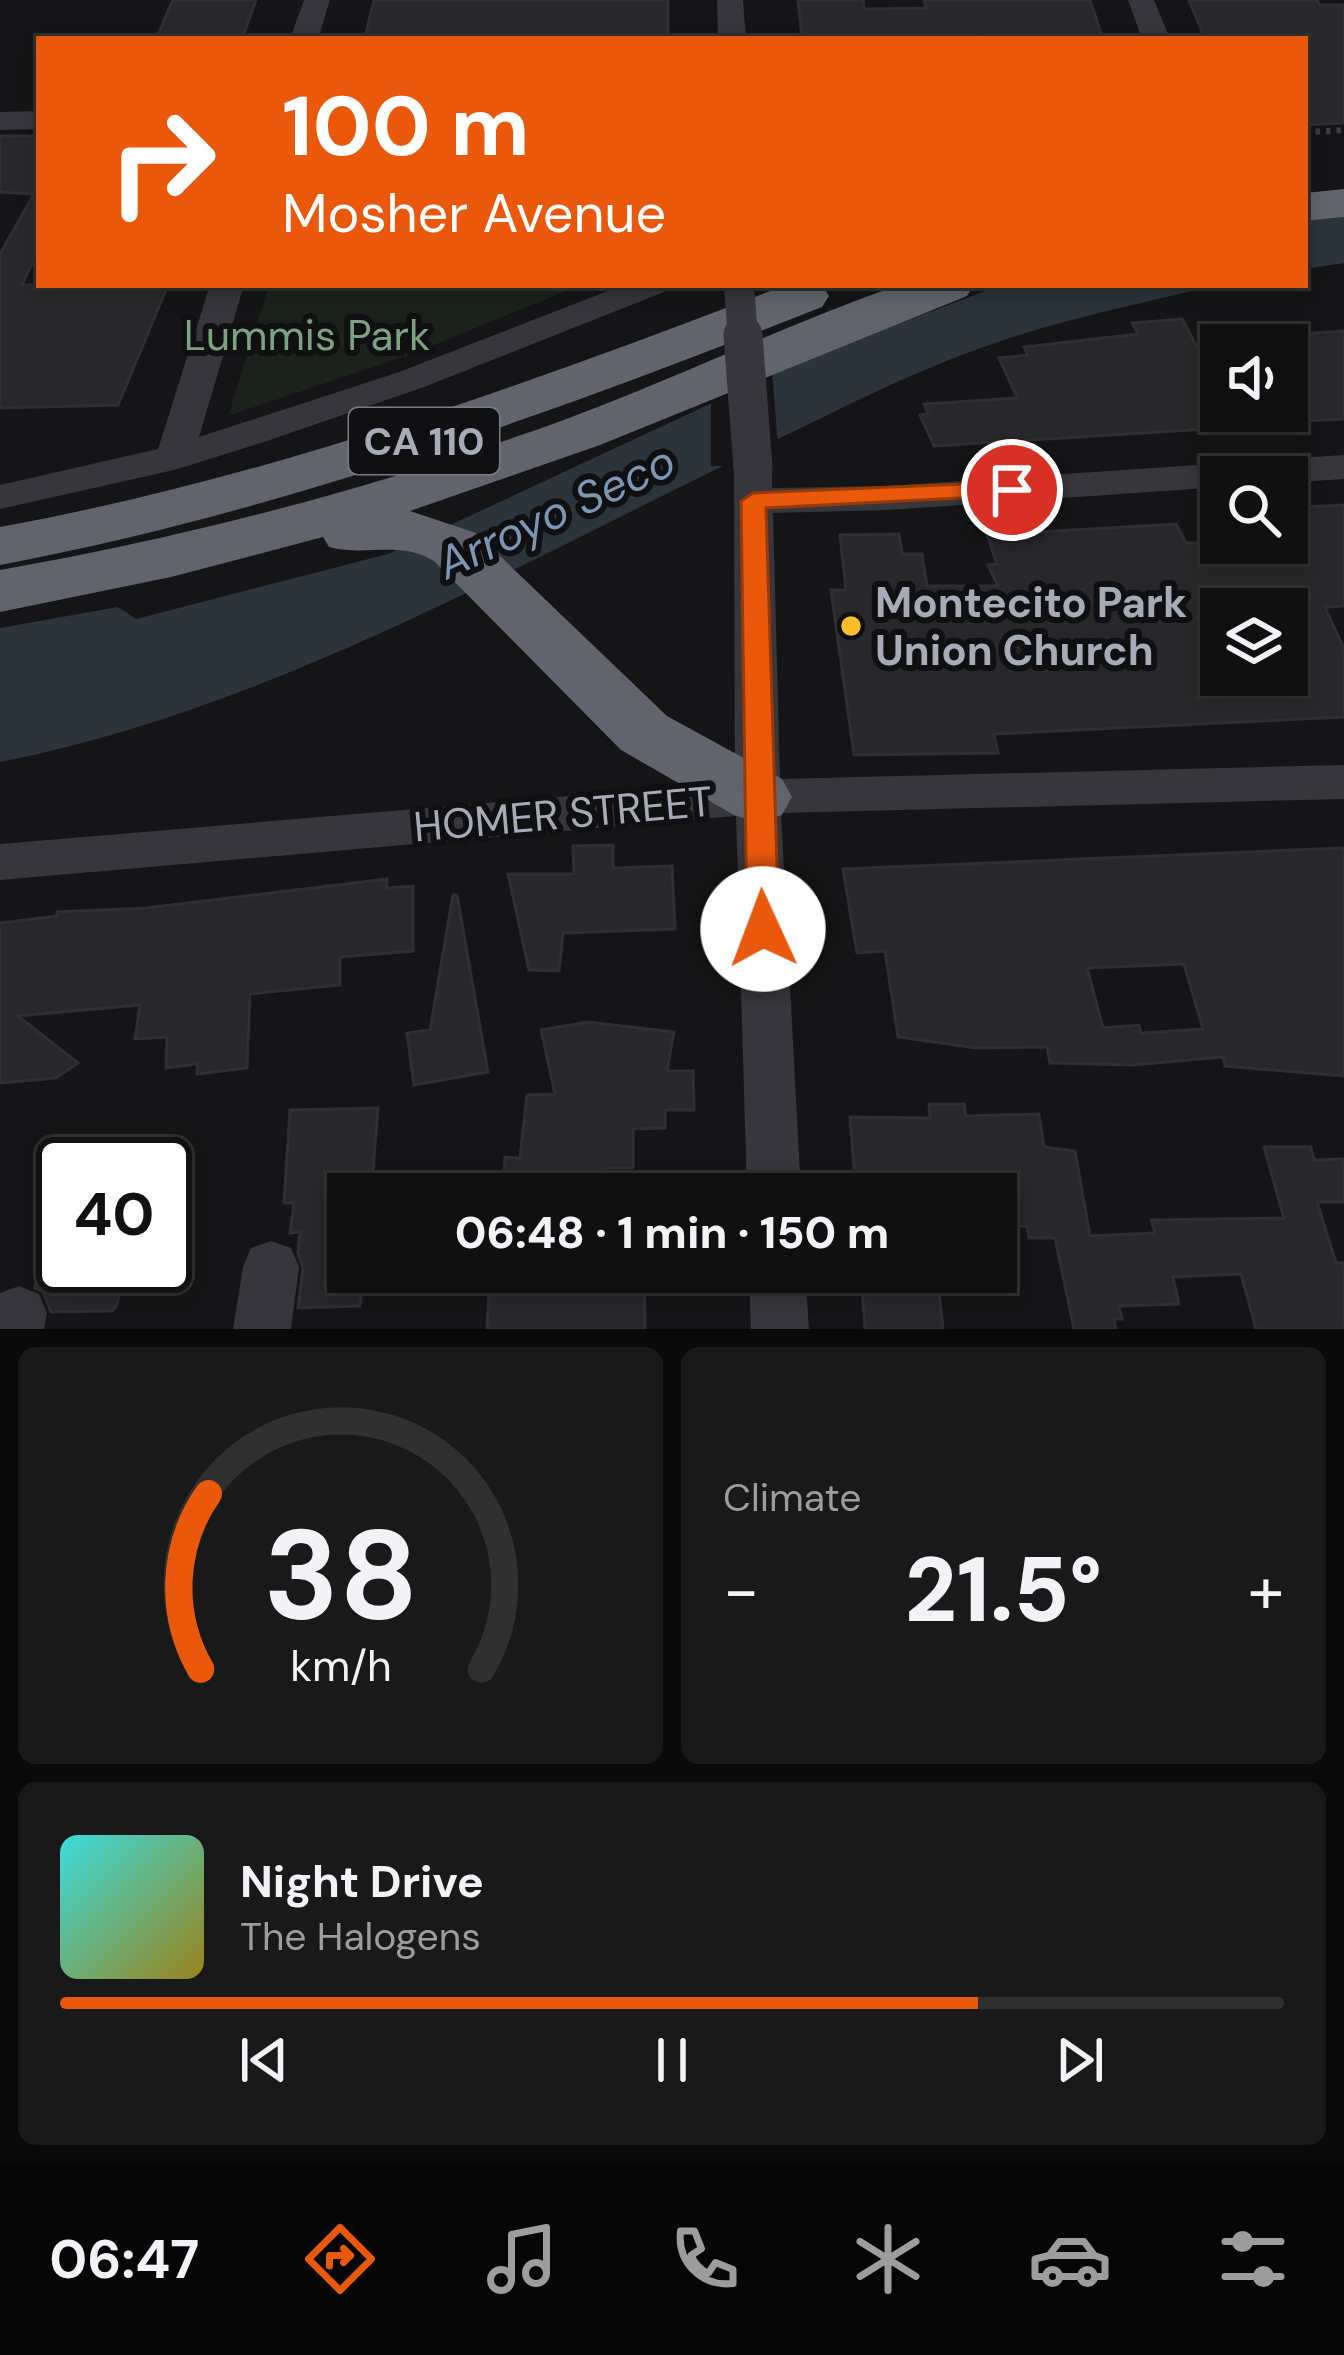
<!DOCTYPE html>
<html lang="en">
<head>
<meta charset="utf-8">
<style>
  body { margin:0; font-family:"DM Sans",sans-serif; background:#19191a; color:#f1f3f6; height:100vh; display:flex; flex-direction:column; font-size:45px; white-space:nowrap }
  * { box-sizing:border-box; margin:0 }
  p { font-size:39px; color:#9c9d9f }
  .icon { flex:none; width:66px; height:66px; fill:none; stroke:currentColor; stroke-width:2; stroke-linecap:round; stroke-linejoin:round }
  .map { position:relative; height:1329px; overflow:hidden }
  .sheet { display:flex; flex-direction:column; gap:18px; padding:18px; background:#090909; flex:1 }
  .sheet>* { flex:none }
  .banner { position:absolute; left:36px; top:36px; width:1272px; height:252px; border-radius:0px; box-shadow:0 6px 18px #0003,0 0 0 3px #303031; background:#ea580c; color:#fff; overflow:hidden }
  .tools { position:absolute; left:1200px; top:324px; display:grid; gap:24px }
  .tools a { display:grid; place-items:center; width:108px; height:108px; border-radius:0px; background:#101011; box-shadow:0 6px 18px #0003,0 0 0 3px #303031; font-size:60px }
  .speed { position:absolute; left:36px; top:1137px; display:flex; gap:24px; font-size:60px; font-weight:700; text-align:center }
  .speed>* { display:grid; place-content:center; width:156px; height:156px; border-radius:50%; background:#101011; box-shadow:0 6px 18px #0003,0 0 0 3px #303031; line-height:1 }
  .speed .limit { border:6px solid #111; border-radius:18px; background:#fff; color:#111 }
  .pin { position:absolute; display:grid; place-items:center; width:102px; height:102px; color:#fff; margin:-51px; border:6px solid #fff; border-radius:50%; box-shadow:0 3px 12px #0007 }
  .me { position:absolute; width:132px; margin:-66px; rotate:358deg; stroke-linejoin:round; filter:drop-shadow(0 0 9px #0008) }
  .turn { display:flex; align-items:center; gap:42px; height:252px; padding:0 48px; font-size:54px }
  .turn .icon { width:156px; height:156px; stroke-width:2.5 }
  .turn b { display:block; font-size:84px; line-height:102px }
  .big { font-size:90px; font-weight:800; line-height:1.1 }
  .sheet .card { flex:1; display:flex; flex-direction:column; justify-content:center; gap:18px; min-width:0; padding:0 42px; border-radius:18px; background:#19191a }
  .sheet .dial { align-items:center; gap:0 }
  .dial svg { height:312px; overflow:visible; fill:none; stroke:#303031; stroke-width:7; stroke-linecap:round; text-anchor:middle }
  .dial text { fill:#f1f3f6; stroke:none }
  .song { display:flex; align-items:center; gap:36px }
  .cover { width:144px; height:144px; border-radius:18px; background:linear-gradient(135deg,hsl(180 70% 55%),hsl(50 70% 35%)) }
  .played { height:12px; border-radius:6px; background:linear-gradient(90deg,#ea580c 75%,#303031 75%) }
  .keys { display:flex; justify-content:space-around; direction:ltr }
  .heat { display:flex; justify-content:space-between; align-items:center; font-size:66px; direction:ltr }
  .sheet .tiles { flex:1; display:grid; gap:18px; grid-template-columns:1fr 1fr }
  .card:last-child { grid-column:span 2 }
  .trip { position:absolute; left:327px; top:1173px; width:690px; height:120px; border-radius:0px; background:#101011; box-shadow:0 6px 18px #0003,0 0 0 3px #303031; font-weight:800; line-height:120px; text-align:center }
  .dock { display:flex; height:192px; justify-content:space-around; align-items:center; background:#060607; color:#9c9d9f }
  .dock .icon { width:84px; height:84px }
  .dock .active { color:#ea580c }
  .dock b { font-size:54px; color:#f1f3f6 }
  .map>svg:first-child { display:block }
  .green { fill:#1b221c }
  .water { fill:#2b333b }
  .pier { fill:#151517 }
  .building { fill:#28282b; stroke:#2f2f33; stroke-width:3; fill-rule:evenodd }
  .lines { fill:none; stroke-linecap:round; stroke-linejoin:round }
  .path { stroke:#3c3d43; stroke-width:6; stroke-dasharray:4.5 6; stroke-linecap:butt }
  .minor { fill:#36363c; fill-rule:evenodd }
  .highway { fill:#62646d; fill-rule:evenodd }
  .minor-bridge-far1 { stroke:#36363c; stroke-width:30 }
  .minor-bridge { stroke:#36363c; stroke-width:39 }
  .route { fill:#ea580c; stroke:#983908; stroke-width:3 }
  .poi-dot { fill:#f9bc2b; stroke:#101012; stroke-width:4.5 }
  .labels { text-anchor:middle; dominant-baseline:central; stroke-width:12; stroke-linejoin:round; paint-order:stroke }
  .shield { fill:#101012; stroke:#797c86; stroke-width:3 }
  .shield-label { font-size:39px; font-weight:bold; fill:#a6abb8 }
  .park-label { font-size:42px; fill:#7ca380; stroke:#101012 }
  .poi-label { font-size:42px; font-weight:bold; fill:#a6abb8; stroke:#101012; text-anchor:start }
  .street-label { font-size:42px; fill:#a6abb8; stroke:#101012 }
  .water-label { font-size:45px; font-style:italic; fill:#7c97b4; stroke:#101012 }
</style>
</head>
<body>
<div class="map">
<svg width="1344" height="1329" viewBox="0 0 1344 1329">
  <rect width="100%" height="100%" fill="#151517"/>
  <polygon class="green" points="269,285 581,285 409,355 228,416"/>
  <g class="water">
    <polygon points="1344,217 1344,263 1305,269 1305,221"/>
    <path d="M1001,285h214c-73,19 -149,33 -220,58 -80,27 -157,67 -233,104 -248,119 -490,261 -762,315v-134l118,-21 18,12 252,-65 427,-199z"/>
  </g>
  <polygon class="pier" points="772,369 778,446 736,466 711,466 711,396"/>
  <g class="building">
    <polygon points="173,0 256,0 242,39 156,39"/>
    <polygon points="374,0 668,0 668,37 365,37"/>
    <polygon points="798,0 863,0 864,9 926,8 924,0 1090,0 1103,39 979,34 980,39 802,39"/>
    <polygon points="1189,0 1317,0 1320,5 1344,5 1344,123 1305,125 1305,39 1205,39"/>
    <polygon points="0,136 39,136 39,248 22,285 168,285 118,405 0,408 0,254 34,194 0,192"/>
    <polygon points="1182,319 1221,391 1221,411 1232,411 1240,427 934,446 920,415 928,414 924,404 1017,398 999,358 1028,355 1024,347 1138,334 1132,323"/>
    <polygon points="1344,331 1344,419 1287,422 1287,345 1273,345 1267,336"/>
    <path d="M1344,505v101l-19,1 19,42v68l-350,17 4,19 -144,2 -23,-165h15l-6,-55 59,-1 3,20h20l5,32h71l-10,-21 9,-1 -10,-29 189,-11 10,19h101v-35zM1221,609h66v66h-66z"/>
    <polygon points="613,845 613,868 672,866 675,929 563,933 559,971 529,970 508,874 574,874 573,846"/>
    <path d="M1344,848v228l-119,-10 -2,-9 -90,8 -83,-2 -3,-16 -71,1 -78,-11 -13,-86 -28,2 -14,-84zM1184,964l19,65 -62,4 -2,-8 -36,3 -16,-60z"/>
    <polygon points="387,879 387,888 413,886 413,951 340,957 340,985 250,994 247,1068 197,1074 197,1064 166,1068 167,1037 135,1039 140,1005 18,1016 78,1063 56,1078 0,1083 0,923 57,916 57,912 146,908"/>
    <polygon points="453,895 457,895 488,1072 414,1085 407,1033 430,1030"/>
    <polygon points="588,1022 674,1032 667,1071 693,1071 694,1110 665,1110 665,1128 633,1129 633,1168 606,1168 605,1188 503,1188 505,1157 520,1158 527,1095 555,1094 541,1030"/>
    <polygon points="929,1104 964,1104 966,1116 1039,1114 1044,1147 1075,1151 1090,1236 1155,1233 1151,1220 1284,1218 1264,1147 1311,1147 1314,1160 1344,1159 1344,1202 1317,1202 1336,1263 1344,1263 1344,1329 1256,1329 1241,1274 1173,1277 1179,1304 1119,1306 1122,1319 1114,1319 1116,1329 1074,1329 1055,1238 1029,1238 1027,1226 996,1226 996,1194 856,1194 850,1117 930,1118"/>
    <polygon points="378,1108 371,1194 348,1194 348,1272 364,1272 360,1306 298,1308 303,1268 298,1253 300,1232 290,1233 294,1203 284,1203 290,1110"/>
    <polygon points="40,1266 125,1266 117,1305 112,1311 51,1312 43,1292 35,1288"/>
    <polygon points="490,1272 644,1272 645,1329 487,1329"/>
    <polygon points="861,1272 937,1272 943,1329 865,1329"/>
  </g>
  <g class="lines">
    <polyline class="path" points="1305,132 1344,130"/>
    <g class="minor">
      <polygon points="304,0 330,0 318,39 290,39"/>
      <polygon points="717,0 743,0 746,39 718,39"/>
      <polygon points="1128,0 1154,0 1170,39 1142,39"/>
      <polygon points="39,111 39,129 0,130 0,112"/>
      <polygon points="210,285 244,285 199,437 399,372 623,285 669,285 664,292 424,387 264,442 174,470 0,509 0,485 158,449"/>
      <polygon points="1344,455 1344,479 1287,483 1287,477 1221,477 1221,487 888,510 773,513 780,779 1344,765 1344,799 781,813 801,1194 747,1194 736,816 0,880 0,844 735,782 734,468 740,460 766,460 772,468 772,488 888,486"/>
      <polygon points="271,1241 291,1248 299,1267 291,1329 233,1329 243,1267 251,1248"/>
      <polygon points="749,1272 805,1272 809,1329 751,1329"/>
      <polygon points="19,1286 39,1294 47,1313 44,1329 0,1329 0,1293"/>
    </g>
    <g class="highway">
      <polygon points="1344,189 1344,217 1305,221 1305,193"/>
      <path d="M786,285h36l7,11 -7,11c-270,106 -537,204 -822,258v-38c273,-50 528,-143 786,-242z"/>
      <path d="M899,285h75l-7,11 -367,149 -190,66 66,22 191,183 115,63 10,18 -10,18 -24,8 -24,-8 -113,-65 -187,-189c-35,-21 -68,-4 -105,-14l-6,-10 -152,40 -171,35v-42c192,-34 378,-83 561,-149 114,-42 223,-96 338,-136z"/>
    </g>
    <polyline class="minor-bridge-far1" points="739,286 743,338"/>
    <polyline class="minor-bridge" points="743,335 753,468"/>
  </g>
  <polygon class="route" points="1012,482 1020,484 1024,490 1020,495 766,508 779,929 774,938 763,942 752,938 747,929 741,501 753,493"/>
  <circle class="poi-dot" cx="851" cy="626" r="12"/>
  <g class="labels">
    <rect class="shield" x="349" y="408" width="150" height="66" rx="9"/>
    <g class="shield-label">
      <text x="424" y="441">CA 110</text>
    </g>
    <g class="park-label">
      <text x="307" y="335">Lummis Park</text>
    </g>
    <g class="poi-label">
      <text x="875" y="602">Montecito Park<tspan x="875" dy="48">Union Church</tspan></text>
    </g>
    <g class="street-label">
      <text transform="translate(563 814) rotate(-5)">HOMER STREET</text>
    </g>
    <g class="water-label">
      <text transform="translate(556 512) rotate(-25)">Arroyo Seco</text>
    </g>
  </g>
</svg>
<div class="tools">
<a><svg class="icon" aria-label="sound" viewBox="0 0 24 24"><path d="M4 9h4l5-4v14l-5-4H4zM17 9q2 3 0 6"/></svg></a>
<a><svg class="icon" aria-label="search" viewBox="0 0 24 24"><circle cx="10" cy="10" r="6"/><path d="M15 15l6 6"/></svg></a>
<a><svg class="icon" aria-label="layers" viewBox="0 0 24 24"><path d="M12 4l9 5-9 5-9-5zM3 14l9 5 9-5"/></svg></a>
</div>
<div class="speed"><div class="limit">40</div></div>
<div class="pin" style="left:1012px;top:490px;background:#d93025"><svg class="icon" aria-label="arrive" viewBox="0 0 24 24"><path d="M6 21V4h12l-3 4 3 4H6"/></svg></div>
<svg class="me" style="left:763px;top:929px" viewBox="-20 -20 40 40"><circle r="19" fill="#fff"/><path d="M0-13L10 11 0 6-10 11z" fill="#ea580c"/></svg>
<div class="trip">06:48 · 1 min · 150 m</div>
<div class="banner">
<div class="turn"><svg class="icon" aria-label="right" viewBox="0 0 24 24"><path d="M7 20v-9h11M14 6l5 5-5 5"/></svg><div><b>100 m</b>Mosher Avenue</div></div>
</div>
</div>
<section class="sheet">
<div class="tiles">
<div class="card dial"><svg viewBox="0 0 100 80">
<path d="M14 69A42 42 0 1 1 86 69"/>
<path d="M14 69A42 42 0 0 1 16 24" stroke="#ea580c"/>
<text x="50" y="56" font-size="32" font-weight="700">38</text>
<text x="50" y="72" font-size="11">km/h</text>
</svg></div>
<div class="card"><p>Climate</p>
<div class="heat"><a>−</a><b class="big">21.5°</b><a>+</a></div>
</div>
<div class="card">
<div class="song"><i class="cover"></i><div><b>Night Drive</b><p>The Halogens</p></div></div>
<div class="played"></div>
<div class="keys"><svg class="icon" aria-label="previous" viewBox="0 0 24 24"><path d="M18 5L8 12l10 7zM5 5v14"/></svg><svg class="icon" aria-label="pause" viewBox="0 0 24 24"><path d="M8 5v14M16 5v14"/></svg><svg class="icon" aria-label="next" viewBox="0 0 24 24"><path d="M6 5l10 7-10 7zM19 5v14"/></svg></div>
</div>
</div>
</section>
<nav class="dock">
<b>06:47</b>
<svg class="icon active" aria-label="directions" viewBox="0 0 24 24"><path d="M12 3l9 9-9 9-9-9zM9 14v-3h6M13 9l2 2-2 2"/></svg>
<svg class="icon" aria-label="music" viewBox="0 0 24 24"><path d="M9 18V5l10-2v13"/><circle cx="6" cy="18" r="3"/><circle cx="16" cy="16" r="3"/></svg>
<svg class="icon" aria-label="phone" viewBox="0 0 24 24"><path d="M5 4h4l2 5-3 2q2 4 5 5l2-3 5 2v4C11 20 4 13 5 4z"/></svg>
<svg class="icon" aria-label="climate" viewBox="0 0 24 24"><path d="M12 3v18M4 7l16 10M4 17L20 7"/></svg>
<svg class="icon" aria-label="car" viewBox="0 0 24 24"><path d="M5 17H2v-5l4-1 3-4h7l3 4 3 1v5h-3M9 17h6M6 11h13"/><circle cx="7" cy="17" r="2"/><circle cx="17" cy="17" r="2"/></svg>
<svg class="icon" aria-label="filters" viewBox="0 0 24 24"><path d="M4 7h16M4 17h16"/><circle cx="9" cy="7" r="2"/><circle cx="15" cy="17" r="2"/></svg>
</nav>
</body>
</html>
